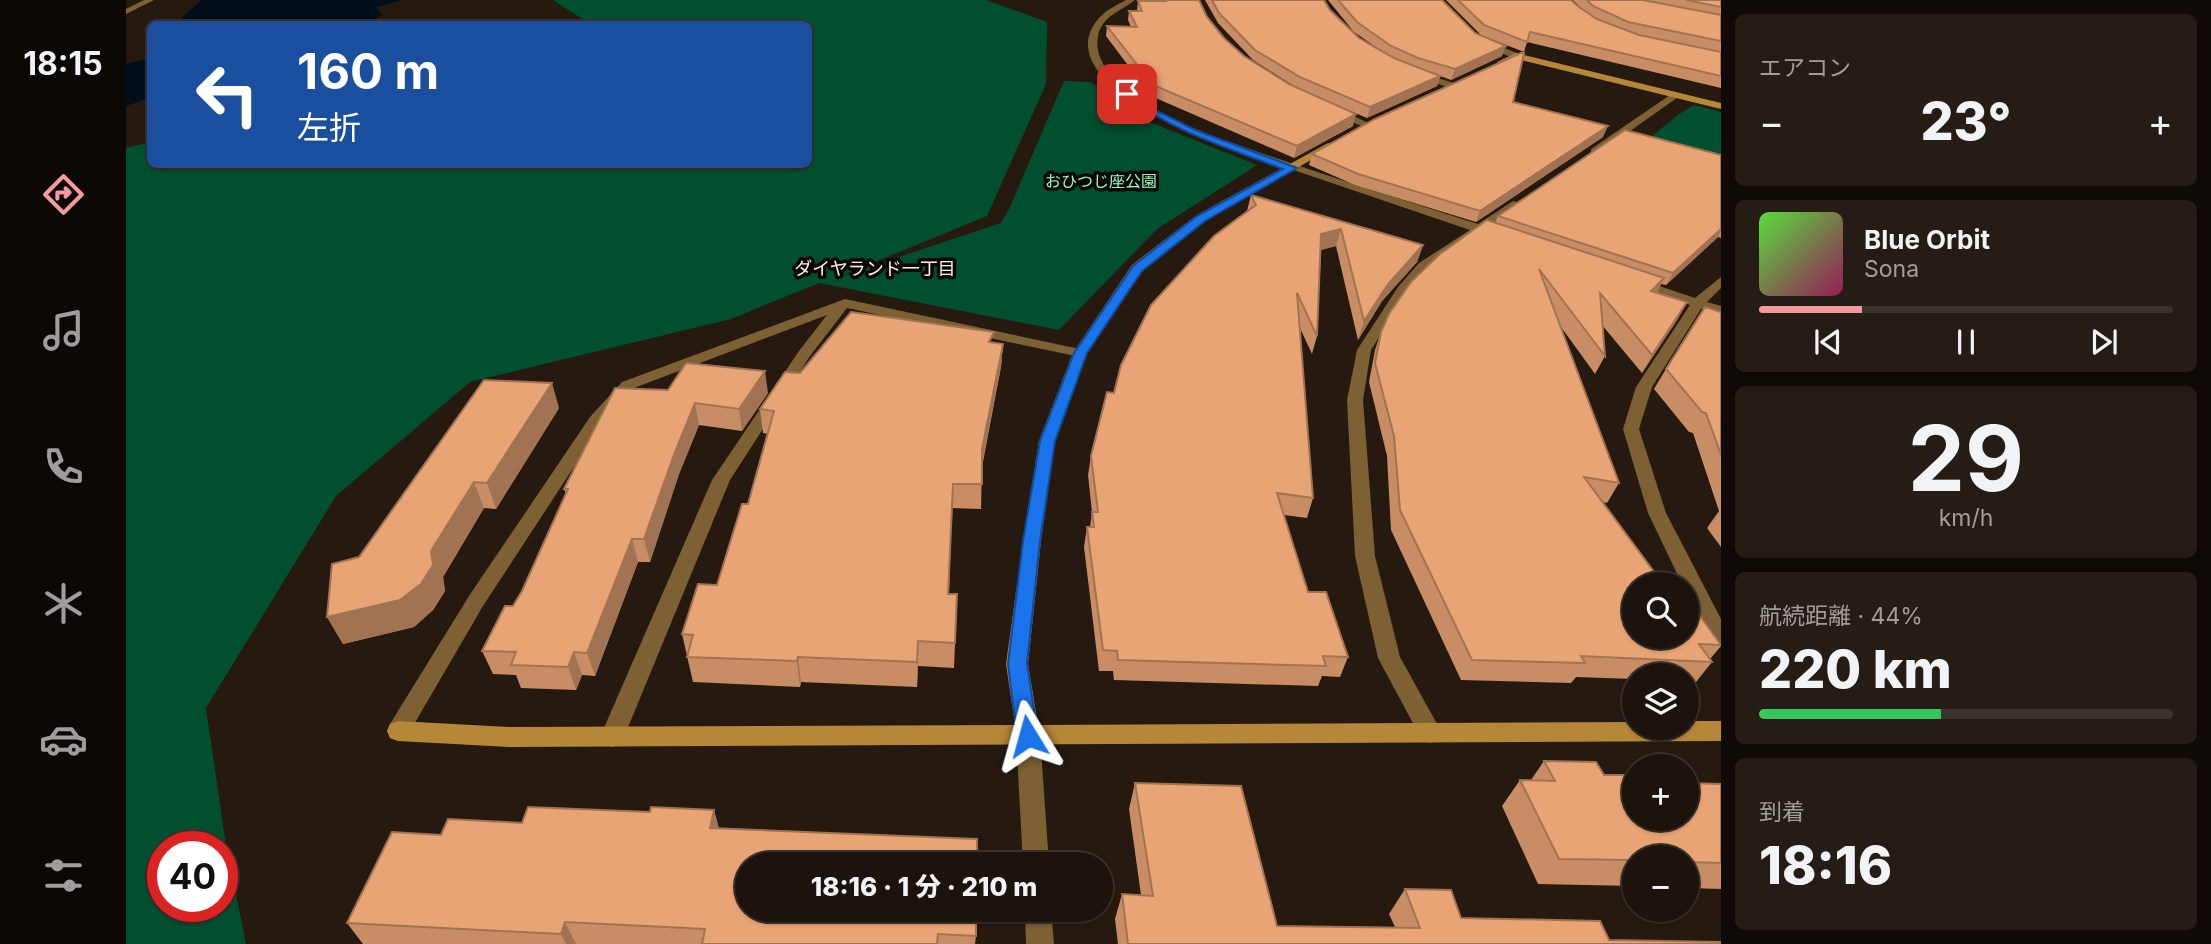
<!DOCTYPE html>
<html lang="ja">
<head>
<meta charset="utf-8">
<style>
  body { margin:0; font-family:Inter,"Noto Sans JP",sans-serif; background:#251c15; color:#f1f3f6; height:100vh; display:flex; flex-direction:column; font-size:26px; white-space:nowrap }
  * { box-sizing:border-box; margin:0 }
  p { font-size:23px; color:#a09e9d }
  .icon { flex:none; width:38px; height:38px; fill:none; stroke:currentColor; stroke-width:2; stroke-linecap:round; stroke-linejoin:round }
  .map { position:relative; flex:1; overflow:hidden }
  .sheet { display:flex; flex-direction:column; gap:14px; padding:14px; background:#0f0a07; width:490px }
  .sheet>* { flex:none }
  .hud { position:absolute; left:21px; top:21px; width:665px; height:147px; border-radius:10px; box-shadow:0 2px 5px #0004,0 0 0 2px #3a322d; background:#1a4fa0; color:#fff; overflow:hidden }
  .tools { position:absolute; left:1496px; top:572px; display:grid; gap:14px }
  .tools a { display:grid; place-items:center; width:77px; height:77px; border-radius:50%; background:#1c130c; box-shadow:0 2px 5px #0004,0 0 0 2px #3a322d; font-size:35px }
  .speed { position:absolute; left:21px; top:831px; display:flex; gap:14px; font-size:35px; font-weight:700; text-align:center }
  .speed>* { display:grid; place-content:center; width:91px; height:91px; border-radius:50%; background:#1c130c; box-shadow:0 2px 5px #0004,0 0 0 2px #3a322d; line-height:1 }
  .speed .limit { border:10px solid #d22; background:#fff; color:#111 }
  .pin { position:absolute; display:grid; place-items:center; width:60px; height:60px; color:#fff; margin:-30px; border-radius:14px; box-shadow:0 4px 10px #0006 }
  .me { position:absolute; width:77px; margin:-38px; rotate:352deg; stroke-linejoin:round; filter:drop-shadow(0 0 5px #0008) }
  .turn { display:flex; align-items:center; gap:24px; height:147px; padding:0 35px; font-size:32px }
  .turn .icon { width:91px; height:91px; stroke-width:2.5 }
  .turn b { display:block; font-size:49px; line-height:60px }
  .big { font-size:52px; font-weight:800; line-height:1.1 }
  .sheet .tile { flex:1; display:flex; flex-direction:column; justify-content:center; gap:10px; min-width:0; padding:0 24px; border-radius:10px; background:#251c15 }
  .sheet .dial { align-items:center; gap:0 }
  .dial b { font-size:91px; line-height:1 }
  .song { display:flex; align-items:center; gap:21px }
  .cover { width:84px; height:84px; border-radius:10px; background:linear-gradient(135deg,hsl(110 70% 55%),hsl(330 70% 35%)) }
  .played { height:7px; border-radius:4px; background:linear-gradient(90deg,#f59b9e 25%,#3a322d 25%) }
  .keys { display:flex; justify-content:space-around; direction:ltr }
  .heat { display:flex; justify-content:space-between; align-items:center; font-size:38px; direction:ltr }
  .charge { height:10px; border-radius:5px; background:linear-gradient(90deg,#34c759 44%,#3a322d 0) }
  .trip { position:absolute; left:609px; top:852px; width:378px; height:70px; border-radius:35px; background:#1c130c; box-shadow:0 2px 5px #0004,0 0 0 2px #3a322d; font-weight:800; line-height:70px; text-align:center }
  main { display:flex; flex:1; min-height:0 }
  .menu { display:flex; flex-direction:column; width:126px; justify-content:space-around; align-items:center; background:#0b0805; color:#a09e9d }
  .menu .icon { width:49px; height:49px }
  .menu .current { color:#f59b9e }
  .menu b { font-size:32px; color:#f1f3f6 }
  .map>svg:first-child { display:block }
  .green { fill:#00502f; fill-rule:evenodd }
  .water { fill:#000e1c }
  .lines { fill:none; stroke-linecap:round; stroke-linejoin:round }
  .street { fill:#7d6033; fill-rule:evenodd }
  .secondary { fill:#b68639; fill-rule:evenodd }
  .wall { fill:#c88d65 }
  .shaded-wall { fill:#a27352 }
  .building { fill:#e8a475; stroke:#a27352; stroke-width:2 }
  .route { fill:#1a73e8; stroke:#114b97; stroke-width:2 }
  .labels { text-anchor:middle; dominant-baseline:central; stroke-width:7; stroke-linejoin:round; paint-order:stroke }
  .far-park-label { font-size:16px; fill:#92fec1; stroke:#0b0603 }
  .far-neighbourhood-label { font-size:18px; fill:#fcf2ec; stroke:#0b0603 }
</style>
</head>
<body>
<main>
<nav class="menu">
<b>18:15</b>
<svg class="icon current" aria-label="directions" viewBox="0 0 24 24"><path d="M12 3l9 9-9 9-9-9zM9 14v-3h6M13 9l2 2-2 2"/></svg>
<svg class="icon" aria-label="music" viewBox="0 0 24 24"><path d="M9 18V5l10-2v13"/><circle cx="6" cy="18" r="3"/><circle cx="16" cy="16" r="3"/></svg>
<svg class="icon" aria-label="phone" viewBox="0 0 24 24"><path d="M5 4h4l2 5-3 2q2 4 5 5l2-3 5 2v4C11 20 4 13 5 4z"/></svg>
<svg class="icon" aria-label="climate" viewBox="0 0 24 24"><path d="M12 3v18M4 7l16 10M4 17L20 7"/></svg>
<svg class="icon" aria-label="car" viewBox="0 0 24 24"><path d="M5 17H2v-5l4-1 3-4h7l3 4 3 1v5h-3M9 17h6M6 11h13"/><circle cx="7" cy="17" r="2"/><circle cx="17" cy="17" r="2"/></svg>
<svg class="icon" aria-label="filters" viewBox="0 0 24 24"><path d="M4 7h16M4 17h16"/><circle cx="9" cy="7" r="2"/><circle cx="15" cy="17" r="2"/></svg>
</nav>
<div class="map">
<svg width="1595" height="944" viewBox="0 0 1595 944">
  <rect width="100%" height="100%" fill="#261910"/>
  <g class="green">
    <path d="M427,0h433l61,22 -1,62 -59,132 -151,62 165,-55 9,-16 54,-126 27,1 46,35 120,48 -100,64 -98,101 -240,-47 -88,36 -261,63 -134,114 -130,212 19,131 21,105h-120v-796l24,-6v22h658v-140h-218zM37,847h59v59h-59z"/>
    <polygon points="1568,105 1595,112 1595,163 1519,142 1553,114"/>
  </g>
  <g class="water">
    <polygon points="75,0 275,0 250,7 256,15 241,24 57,24 51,22"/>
    <polygon points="24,58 24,98 0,106 0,64"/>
  </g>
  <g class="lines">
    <g class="street">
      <polygon points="18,0 28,0 0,14 0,9"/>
      <path d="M1000,0h9c-14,11 -33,16 -37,36 -6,30 28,56 50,69 35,22 74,34 113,48 72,25 144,48 217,71l35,-23 10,3 -34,24 3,3 -2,3 -9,-1 -52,36 -21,23 -37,58 -8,50 12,156 25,101 42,76 -4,7 -8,3 -8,-3 -44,-82 -23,-102 -8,-156 10,-50 41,-63 21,-24 51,-33 -256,-87c-37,-14 -164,-69 -115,-125 7,-8 18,-13 27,-18z"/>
      <polygon points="1357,39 1393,54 1394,56 1387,58 1354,44"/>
      <polygon points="1292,72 1328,83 1330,85 1325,88 1289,77 1289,73"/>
      <polygon points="1547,93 1555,95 1473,153 1465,153 1465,149"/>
      <polygon points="1206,108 1212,108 1246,125 1237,127 1206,112"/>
      <polygon points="1595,277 1595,288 1581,302 1595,306 1595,315 1575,309 1526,387 1513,429 1540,513 1595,619 1595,645 1588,643 1561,596 1561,584 1556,584 1522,513 1497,429 1510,387 1564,305 1505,283 1512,279 1569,298"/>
      <polygon points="719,299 954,349 961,353 954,357 721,308 684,356 604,480 498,737 494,744 486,747 478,744 474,737 586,480 673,351 701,315 508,388 476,424 357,606 280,738 272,741 264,738 261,731 264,724 343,596 464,417 496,382"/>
      <polygon points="902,726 910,729 914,736 923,864 897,864 890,736 894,729"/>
      <polygon points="899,910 925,910 928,944 900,944"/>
    </g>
    <g class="secondary">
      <polygon points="1390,53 1595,103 1595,109 1391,59 1375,65 1371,62"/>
      <polygon points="1202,143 1211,145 1079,221 1016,271 961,353 929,441 915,541 902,664 912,725 1508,722 1508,728 1561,728 1561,721 1595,721 1595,741 383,747 272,741 264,738 261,731 264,724 272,721 383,727 889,725 880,664 897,541 913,441 947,353 1006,265 1071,215"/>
    </g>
  </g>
  <g class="wall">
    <polygon points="1034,0 1073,0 1081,17 1098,38 1118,56 1227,126 1168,158 1025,96 980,36 981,26 1005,27 1002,20 1003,11 1011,11 1012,1 1034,1"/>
    <polygon points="1079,0 1198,0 1204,10 1233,38 1254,50 1228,32 1202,0 1316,0 1349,33 1376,56 1325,80 1314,76 1311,86 1241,118 1171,88 1127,60 1092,23"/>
    <polygon points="1320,0 1445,0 1458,11 1447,0 1595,0 1595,88 1401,42 1398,52 1355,35"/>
    <polygon points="1387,102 1477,137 1350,222 1229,185 1183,165 1186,154"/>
    <polygon points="1595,155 1595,238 1592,237 1540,285 1535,284 1531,293 1561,302 1551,320 1516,373 1476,325 1479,356 1469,374 1435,327 1493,483 1481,503 1476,502 1508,584 1595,646 1584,659 1586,662 1570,682 1561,682 1561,676 1508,676 1508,679 1450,677 1445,683 1335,680 1265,530 1261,456 1243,382 1249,350 1255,332 1369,223 1372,216"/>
    <polygon points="1125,195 1297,245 1291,262 1256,301 1232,340 1210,246 1195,250 1191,336 1186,354 1174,328 1187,498 1181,518 1158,515 1182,592 1222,657 1214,677 1196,676 1192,686 988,680 987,671 973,671 958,547 961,527 964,527 966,512 962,475 965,456 988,393 1121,211"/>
    <polygon points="1595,312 1595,547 1581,528 1593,511 1567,433 1563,432 1528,389 1540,369"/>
    <polygon points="867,343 877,344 875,367 856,467 855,509 826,508 823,594 831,594 828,668 792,666 791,687 675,682 674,687 567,682 556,634 591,585 622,504 642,434 637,433 634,409 674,373"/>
    <polygon points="542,390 642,393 616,431 573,425 553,474 524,562 512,562 469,676 456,675 450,690 395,688 390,675 367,674 356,651 387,606 396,591 440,494 438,489"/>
    <polygon points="433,408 370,509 358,508 317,577 319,591 307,610 288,627 217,644 201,617 233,557"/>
    <polygon points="1418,761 1503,781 1595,784 1595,889 1561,888 1561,858 1508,858 1508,886 1412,884 1376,806 1394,780 1405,780"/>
    <polygon points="1009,783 1151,926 1269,927 1263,914 1279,889 1335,918 1483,940 1595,944 992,944 989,919 996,894 1015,895 1003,809"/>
    <polygon points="588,810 593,829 850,936 849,944 237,944 221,923 315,835 524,812"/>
  </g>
  <g class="shaded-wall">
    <polygon points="1380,46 1376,56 1325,80 1329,69"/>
    <polygon points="1314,76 1311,86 1241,118 1244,107"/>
    <polygon points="1230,114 1227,126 1168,158 1171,146"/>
    <polygon points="1482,126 1477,137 1350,222 1354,211"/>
    <polygon points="1215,229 1210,246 1190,251 1195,234"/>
    <polygon points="1595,229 1595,231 1592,237 1540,285 1547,273"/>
    <polygon points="1297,245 1291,262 1256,301 1232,340 1238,321 1262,284"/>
    <polygon points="1538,278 1529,296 1525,291"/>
    <polygon points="1561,302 1551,320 1516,373 1526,355"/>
    <polygon points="877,344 875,367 854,473 856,449"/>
    <polygon points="639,371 642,393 616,431 613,409"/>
    <polygon points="426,383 433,408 370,509 361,483"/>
    <polygon points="569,403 573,425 553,474 524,562 518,539 549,452"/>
    <polygon points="348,482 358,508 317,577 319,591 307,610 288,627 217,644 201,617 305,551"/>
    <polygon points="506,539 512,562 469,676 461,653"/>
    <polygon points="792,641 792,666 791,687 791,662"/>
    <polygon points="448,652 456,675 450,690 442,667"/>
    <polygon points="672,657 675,682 674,687 671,661"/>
    <polygon points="588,810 595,836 584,828"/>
    <polygon points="439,922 450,944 440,944 435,934"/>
  </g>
  <g class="building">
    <polygon points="1040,0 1073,0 1081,17 1098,38 1118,56 1163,84 1230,114 1171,146 1027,85 981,26 1011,27 1003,11 1016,11 1012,1 1040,1"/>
    <polygon points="1086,0 1198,0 1204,10 1233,38 1268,58 1314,76 1244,107 1174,77 1129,50 1093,13"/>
    <polygon points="1212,0 1316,0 1349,33 1380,46 1329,69 1292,58 1265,46 1231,22"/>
    <polygon points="1332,0 1445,0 1453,7 1471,19 1513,35 1595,52 1595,76 1404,32 1401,42 1358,25"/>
    <polygon points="1461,0 1517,0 1595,15 1595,41 1502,22 1467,6"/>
    <polygon points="1560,0 1595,0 1595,7"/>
    <polygon points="1395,53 1398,53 1387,102 1482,126 1354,211 1232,174 1186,154 1249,119"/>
    <polygon points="1499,130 1595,155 1595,229 1547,273 1372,216"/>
    <polygon points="1125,195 1297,245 1262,284 1238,321 1215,229 1195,234 1191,336 1171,293 1187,498 1151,493 1182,592 1200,592 1222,657 1197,656 1200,666 992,660 991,651 977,650 961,527 968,527 966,512 972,512 965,456 981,392 988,393 995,365 1025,305 1088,236 1130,205"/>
    <polygon points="1361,220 1538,278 1525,291 1561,302 1526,355 1474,293 1479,356 1413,269 1493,483 1458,477 1537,584 1508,584 1508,637 1561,637 1561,598 1595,645 1573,644 1586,662 1455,656 1459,663 1346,660 1274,510 1268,436 1249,363 1255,332 1263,314 1285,282 1314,254"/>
    <polygon points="1579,307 1595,312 1595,455 1580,413 1576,412 1540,369"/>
    <polygon points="725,312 868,332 863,342 877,344 856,449 856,484 827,484 822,594 831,594 829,643 792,641 791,662 672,657 671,661 561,657 567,635 556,634 572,584 591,585 616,504 622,504 648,411 634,409 659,372 674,373"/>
    <polygon points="560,363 639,371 613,409 569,403 549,452 518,539 506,539 461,653 448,652 442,667 385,665 390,652 356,651 379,606 387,606 396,591 442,489 438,489 489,388 542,390"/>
    <polygon points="358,380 426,383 361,483 348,482 305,551 307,565 295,584 274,600 201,617 206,564 233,557"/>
    <polygon points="1418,761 1470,762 1478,775 1499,775 1503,781 1508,781 1508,819 1561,819 1561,783 1595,784 1595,863 1561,862 1561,858 1508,858 1508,860 1433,859 1394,780 1429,781"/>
    <polygon points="1009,783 1115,786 1151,926 1294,928 1279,889 1325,890 1335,918 1474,921 1483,940 1595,942 1595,944 1002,944 996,894 1027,896"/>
    <polygon points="402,807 524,812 525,807 588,810 584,828 851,839 851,864 621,864 621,910 850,910 850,936 812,934 811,944 576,944 579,929 439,922 435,934 221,923 266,832 315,835 322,819 396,823"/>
  </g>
  <path class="route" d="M998,92h6l25,18 40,20 102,38 -92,53 -63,50 -55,82 -32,88 -15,100 -13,123 11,72 -3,6 -7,3 -7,-3 -4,-6 -9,-72 15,-123 17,-100 34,-88 59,-87 64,-50 86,-47c-55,-21 -111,-38 -159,-74z"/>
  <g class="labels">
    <g class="far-park-label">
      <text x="975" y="181">おひつじ座公園</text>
    </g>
    <g class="far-neighbourhood-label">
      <text x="749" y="268">ダイヤランド一丁目</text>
    </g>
  </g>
</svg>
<div class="tools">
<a><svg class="icon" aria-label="search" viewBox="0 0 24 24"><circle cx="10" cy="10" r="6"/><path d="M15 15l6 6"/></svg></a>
<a><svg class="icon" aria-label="layers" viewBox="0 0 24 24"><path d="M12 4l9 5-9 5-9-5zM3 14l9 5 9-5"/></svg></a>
<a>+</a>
<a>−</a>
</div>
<div class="speed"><div class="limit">40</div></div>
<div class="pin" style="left:1001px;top:94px;background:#d93025"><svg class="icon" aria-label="arrive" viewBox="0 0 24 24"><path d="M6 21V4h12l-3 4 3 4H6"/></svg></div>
<svg class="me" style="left:902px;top:736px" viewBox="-20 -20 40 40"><path d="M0-17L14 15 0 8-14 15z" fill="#1a73e8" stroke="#fff" stroke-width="4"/></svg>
<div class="trip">18:16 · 1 分 · 210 m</div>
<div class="hud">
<div class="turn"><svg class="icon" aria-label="left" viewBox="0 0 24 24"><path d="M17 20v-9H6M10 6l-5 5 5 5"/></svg><div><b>160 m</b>左折</div></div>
</div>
</div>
<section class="sheet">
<div class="tile"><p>エアコン</p>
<div class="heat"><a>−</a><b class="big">23°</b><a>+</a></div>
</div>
<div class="tile">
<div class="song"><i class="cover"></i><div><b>Blue Orbit</b><p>Sona</p></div></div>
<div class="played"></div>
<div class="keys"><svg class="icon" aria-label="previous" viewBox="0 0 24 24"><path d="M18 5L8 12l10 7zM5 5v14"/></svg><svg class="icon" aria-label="pause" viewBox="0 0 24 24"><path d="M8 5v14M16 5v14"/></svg><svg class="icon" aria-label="next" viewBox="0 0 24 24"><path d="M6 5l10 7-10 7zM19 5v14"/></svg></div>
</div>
<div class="tile dial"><b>29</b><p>km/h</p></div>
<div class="tile"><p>航続距離 · 44%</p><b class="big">220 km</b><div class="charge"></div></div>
<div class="tile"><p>到着</p><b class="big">18:16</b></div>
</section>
</main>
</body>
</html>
